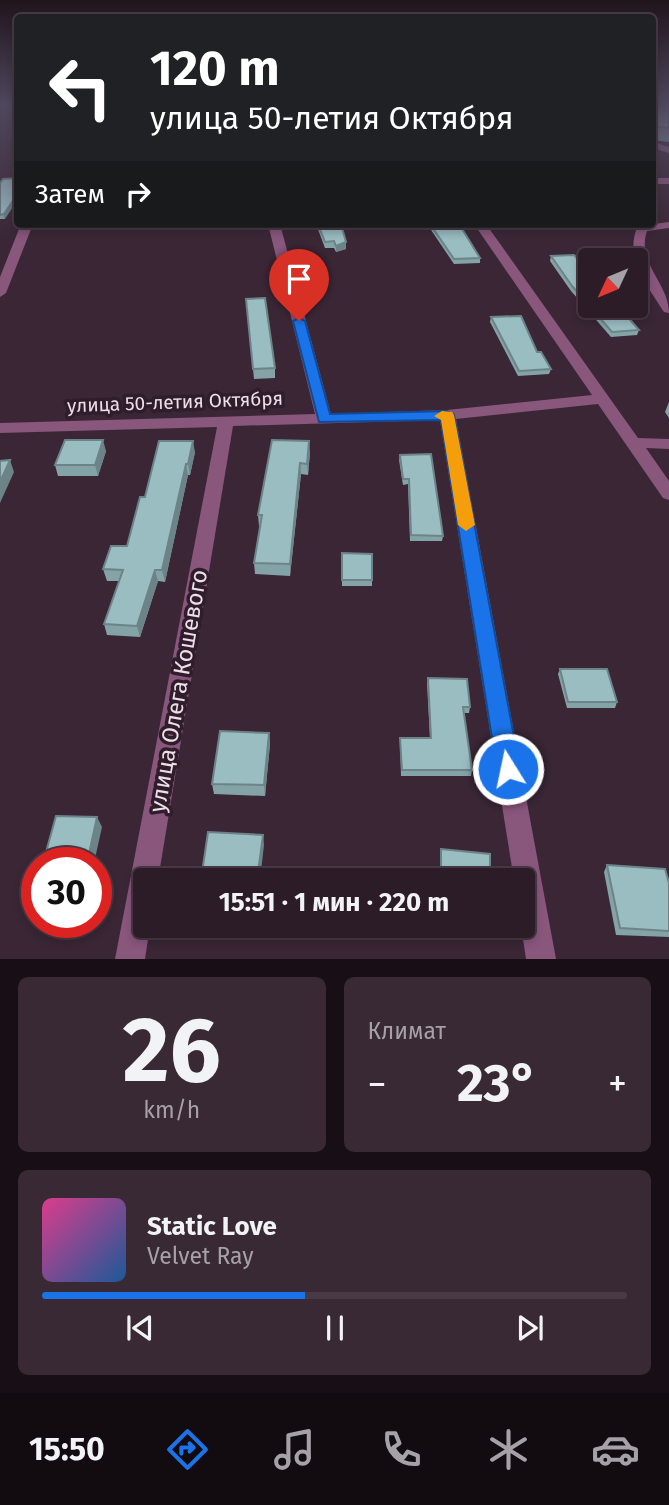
<!DOCTYPE html>
<html lang="ru">
<head>
<meta charset="utf-8">
<style>
  body { margin:0; font-family:"Fira Sans",sans-serif; background:#382934; color:#f1f3f6; height:100vh; display:flex; flex-direction:column; font-size:26px; white-space:nowrap }
  * { box-sizing:border-box; margin:0 }
  p { font-size:23px; color:#a6a1a8 }
  .icon { flex:none; width:38px; height:38px; fill:none; stroke:currentColor; stroke-width:2; stroke-linecap:round; stroke-linejoin:round }
  .map { position:relative; height:959px; overflow:hidden }
  .sheet { display:flex; flex-direction:column; gap:18px; padding:18px; background:#180f16; flex:1 }
  .sheet>* { flex:none }
  .top-card { position:absolute; left:14px; top:14px; width:642px; height:214px; border-radius:7px; box-shadow:0 4px 10px #0003,0 0 0 2px #483a45; background:#202124; color:#fff; overflow:hidden }
  .needle { width:46px; rotate:226deg }
  .buttons { position:absolute; left:578px; top:248px; display:grid; gap:14px }
  .buttons a { display:grid; place-items:center; width:70px; height:70px; border-radius:7px; background:#2c1c28; box-shadow:0 4px 10px #0003,0 0 0 2px #483a45; font-size:35px }
  .speed { position:absolute; left:21px; top:847px; display:flex; gap:14px; font-size:35px; font-weight:700; text-align:center }
  .speed>* { display:grid; place-content:center; width:91px; height:91px; border-radius:50%; background:#2c1c28; box-shadow:0 4px 10px #0003,0 0 0 2px #483a45; line-height:1 }
  .speed .limit { border:10px solid #d22; background:#fff; color:#111 }
  .pin { position:absolute; display:grid; place-items:center; width:60px; height:60px; color:#fff; margin:-72px -30px; border-radius:50% 50% 50% 0; rotate:-45deg; box-shadow:0 0 7px #0007 }
  .pin .icon { rotate:45deg }
  .me { position:absolute; width:77px; margin:-38px; rotate:350deg; stroke-linejoin:round; filter:drop-shadow(0 0 5px #0008) }
  .turn { display:flex; align-items:center; gap:24px; height:147px; padding:0 21px; font-size:32px }
  .turn .icon { width:91px; height:91px; stroke-width:2.5 }
  .turn b { display:block; font-size:49px; line-height:60px }
  .then { display:flex; align-items:center; height:66px; padding:0 21px; background:#0003; gap:14px; font-size:26px }
  .big { font-size:52px; font-weight:700; line-height:1.1 }
  .sheet .widget { flex:1; display:flex; flex-direction:column; justify-content:center; gap:10px; min-width:0; padding:0 24px; border-radius:10px; background:#382934 }
  .sheet .dial { align-items:center; gap:0 }
  .dial b { font-size:91px; line-height:1 }
  .song { display:flex; align-items:center; gap:21px }
  .cover { width:84px; height:84px; border-radius:10px; background:linear-gradient(135deg,hsl(330 70% 55%),hsl(210 70% 35%)) }
  .played { height:7px; border-radius:4px; background:linear-gradient(90deg,#1a73e8 45%,#483a45 45%) }
  .keys { display:flex; justify-content:space-around; direction:ltr }
  .heat { display:flex; justify-content:space-between; align-items:center; font-size:38px; direction:ltr }
  .sheet .tiles { flex:1; display:grid; gap:18px; grid-template-columns:1fr 1fr }
  .widget:last-child { grid-column:span 2 }
  .trip { position:absolute; left:133px; top:868px; width:402px; height:70px; border-radius:7px; background:#2c1c28; box-shadow:0 4px 10px #0003,0 0 0 2px #483a45; font-weight:700; line-height:70px; text-align:center }
  .tabs { display:flex; height:112px; justify-content:space-around; align-items:center; background:#120b10; color:#a6a1a8 }
  .tabs .icon { width:49px; height:49px }
  .tabs .current { color:#1a73e8 }
  .tabs b { font-size:32px; color:#f1f3f6 }
  .map>svg:first-child { display:block }
  .lines { fill:none; stroke-linecap:round; stroke-linejoin:round }
  .minor { fill:#89567c; fill-rule:evenodd }
  .wall { fill:#84a3a7 }
  .shaded-wall { fill:#6c8488 }
  .building { fill:#9abdc2; stroke:#6c8488; stroke-width:2 }
  .route { fill:#1a73e8; stroke:#114b97; stroke-width:2 }
  .slow { fill:#f59e0b }
  .labels { text-anchor:middle; dominant-baseline:central; stroke-width:7; stroke-linejoin:round; paint-order:stroke }
  .street-label { font-size:19px; fill:#ecdfe8; stroke:#301d2b }
  .near-street-label { font-size:23px; fill:#ecdfe8; stroke:#301d2b }
</style>
</head>
<body>
<div class="map">
<svg width="669" height="959" viewBox="0 0 669 959">
  <rect width="100%" height="100%" fill="#3a2635"/>
  <g class="lines">
    <g class="minor">
      <polygon points="653,142 669,147 669,153 653,148"/>
      <rect x="653" y="178" width="16" height="6"/>
      <path d="M669,222v6l-22,3c-11,32 22,52 22,82l-5,-1c-16,-25 -41,-56 -26,-86z"/>
      <polygon points="21,224 33,224 6,293 0,297 0,277"/>
      <polygon points="268,224 280,224 331,414 447,410 592,395 474,224 486,224 638,438 669,439 669,449 646,448 669,481 669,500 663,498 598,404 456,419 556,959 526,959 521,926 523,926 523,880 514,880 440,420 233,426 158,880 145,880 145,926 150,926 145,959 115,959 217,427 0,433 0,423 315,414"/>
    </g>
  </g>
  <g class="wall">
    <polygon points="653,105 669,105 669,142 653,140"/>
    <polygon points="0,183 5,219 0,219"/>
    <polygon points="316,224 341,224 346,249 336,252 334,248 325,248"/>
    <polygon points="427,224 459,224 480,258 480,263 454,264"/>
    <polygon points="551,256 639,330 637,335 611,337 571,291 550,261"/>
    <polygon points="246,299 275,368 275,378 254,379"/>
    <polygon points="491,317 537,352 551,369 549,374 518,376 490,322"/>
    <polygon points="669,402 669,418 665,412"/>
    <polygon points="106,451 98,476 58,476 55,465"/>
    <polygon points="195,452 190,475 188,475 165,582 158,581 140,637 107,635 104,624 119,581 107,581 103,569 127,546 145,497"/>
    <polygon points="310,452 308,475 301,474 290,576 255,574 254,563 260,526 259,526 258,515"/>
    <polygon points="400,455 443,536 442,541 410,541 408,484 403,485 399,460"/>
    <polygon points="342,553 372,554 372,586 342,586"/>
    <polygon points="560,669 617,702 615,708 567,708 558,674"/>
    <polygon points="428,678 470,707 469,713 464,713 472,770 471,776 401,776 400,738 430,738 427,683"/>
    <polygon points="269,733 270,744 265,796 214,794 212,784"/>
    <polygon points="607,865 669,883 669,937 616,935 604,872"/>
  </g>
  <g class="shaded-wall">
    <polygon points="18,193 18,199 5,219 4,214"/>
    <polygon points="346,242 346,249 336,252 336,246"/>
    <polygon points="103,440 106,451 98,476 95,465"/>
    <polygon points="193,441 195,452 190,475 188,464"/>
    <polygon points="309,441 310,452 308,475 307,464"/>
    <polygon points="10,460 14,472 0,503 0,482"/>
    <polygon points="300,463 301,474 290,576 290,564"/>
    <polygon points="186,464 188,475 165,582 162,570"/>
    <polygon points="155,570 158,581 140,637 137,626"/>
    <polygon points="269,733 270,744 265,796 264,785"/>
    <polygon points="97,817 102,827 94,863 87,863"/>
    <polygon points="263,835 264,845 260,880 257,880"/>
  </g>
  <g class="building">
    <polygon points="653,105 669,105 669,128 653,126"/>
    <polygon points="18,178 18,193 4,214 0,215 0,183 3,179"/>
    <polygon points="318,224 341,224 346,242 336,246 334,241 325,242"/>
    <polygon points="430,224 459,224 480,258 454,259"/>
    <polygon points="574,255 590,273 590,306 618,306 639,330 612,332 572,286 551,256"/>
    <polygon points="265,298 275,368 253,369 246,299"/>
    <polygon points="521,316 537,352 541,352 551,369 519,371 491,317"/>
    <polygon points="65,440 103,440 95,465 55,465"/>
    <polygon points="272,440 309,441 307,464 300,463 290,564 254,563 262,515 258,515"/>
    <polygon points="159,441 193,441 188,464 186,464 162,570 155,570 137,626 104,624 123,570 103,569 111,546 127,546 140,497 145,497"/>
    <polygon points="431,454 443,536 411,535 409,479 403,479 400,455"/>
    <polygon points="10,460 0,482 0,461"/>
    <polygon points="342,553 372,554 372,580 342,580"/>
    <polygon points="560,669 607,669 617,702 568,702"/>
    <polygon points="428,678 467,679 470,707 463,707 472,770 402,770 400,738 431,738"/>
    <polygon points="220,731 269,733 264,785 212,784"/>
    <polygon points="56,816 97,817 87,863 43,863"/>
    <polygon points="208,832 263,835 257,880 201,880"/>
    <polygon points="441,849 490,854 490,880 441,880"/>
    <polygon points="607,865 665,869 669,883 669,931 620,928"/>
  </g>
  <linearGradient id="sky" x2="0" y2="1"><stop stop-color="#20151d"/><stop offset="0.44" stop-color="#4f475c"/><stop offset="1" stop-color="#4f475c" stop-opacity="0"/></linearGradient>
  <rect width="669" height="240" fill="url(#sky)"/>
  <polygon class="route" points="299,318 305,321 330,414 447,411 454,415 520,769 516,776 508,779 500,776 497,769 441,420 319,422 293,321"/>
  <polygon class="slow" points="442,411 452,412 454,415 475,525 466,531 458,525 441,420 434,416"/>
  <g class="labels">
    <g class="street-label">
      <text transform="translate(175 402) rotate(-2)">улица 50-летия Октября</text>
    </g>
    <g class="near-street-label">
      <text transform="translate(178 691) rotate(-80)">улица Олега Кошевого</text>
    </g>
  </g>
</svg>
<div class="buttons">
<a><svg class="needle" viewBox="-14 -14 28 28"><path d="M0-13l5 13h-10z" fill="#e53935"/><path d="M0 13l5-13h-10z" fill="#a6a1a8"/></svg></a>
</div>
<div class="speed"><div class="limit">30</div></div>
<div class="pin" style="left:299px;top:321px;background:#d93025"><svg class="icon" aria-label="arrive" viewBox="0 0 24 24"><path d="M6 21V4h12l-3 4 3 4H6"/></svg></div>
<svg class="me" style="left:508px;top:769px" viewBox="-20 -20 40 40"><circle r="17" fill="#1a73e8" stroke="#fff" stroke-width="3"/><path d="M0-11L8 9 0 5-8 9z" fill="#fff"/></svg>
<div class="trip">15:51 · 1 мин · 220 m</div>
<div class="top-card">
<div class="turn"><svg class="icon" aria-label="left" viewBox="0 0 24 24"><path d="M17 20v-9H6M10 6l-5 5 5 5"/></svg><div><b>120 m</b>улица 50-летия Октября</div></div>
<div class="then">Затем<svg class="icon" aria-label="right" viewBox="0 0 24 24"><path d="M7 20v-9h11M14 6l5 5-5 5"/></svg></div>
</div>
</div>
<section class="sheet">
<div class="tiles">
<div class="widget dial"><b>26</b><p>km/h</p></div>
<div class="widget"><p>Климат</p>
<div class="heat"><a>−</a><b class="big">23°</b><a>+</a></div>
</div>
<div class="widget">
<div class="song"><i class="cover"></i><div><b>Static Love</b><p>Velvet Ray</p></div></div>
<div class="played"></div>
<div class="keys"><svg class="icon" aria-label="previous" viewBox="0 0 24 24"><path d="M18 5L8 12l10 7zM5 5v14"/></svg><svg class="icon" aria-label="pause" viewBox="0 0 24 24"><path d="M8 5v14M16 5v14"/></svg><svg class="icon" aria-label="next" viewBox="0 0 24 24"><path d="M6 5l10 7-10 7zM19 5v14"/></svg></div>
</div>
</div>
</section>
<nav class="tabs">
<b>15:50</b>
<svg class="icon current" aria-label="directions" viewBox="0 0 24 24"><path d="M12 3l9 9-9 9-9-9zM9 14v-3h6M13 9l2 2-2 2"/></svg>
<svg class="icon" aria-label="music" viewBox="0 0 24 24"><path d="M9 18V5l10-2v13"/><circle cx="6" cy="18" r="3"/><circle cx="16" cy="16" r="3"/></svg>
<svg class="icon" aria-label="phone" viewBox="0 0 24 24"><path d="M5 4h4l2 5-3 2q2 4 5 5l2-3 5 2v4C11 20 4 13 5 4z"/></svg>
<svg class="icon" aria-label="climate" viewBox="0 0 24 24"><path d="M12 3v18M4 7l16 10M4 17L20 7"/></svg>
<svg class="icon" aria-label="car" viewBox="0 0 24 24"><path d="M5 17H2v-5l4-1 3-4h7l3 4 3 1v5h-3M9 17h6M6 11h13"/><circle cx="7" cy="17" r="2"/><circle cx="17" cy="17" r="2"/></svg>
</nav>
</body>
</html>
